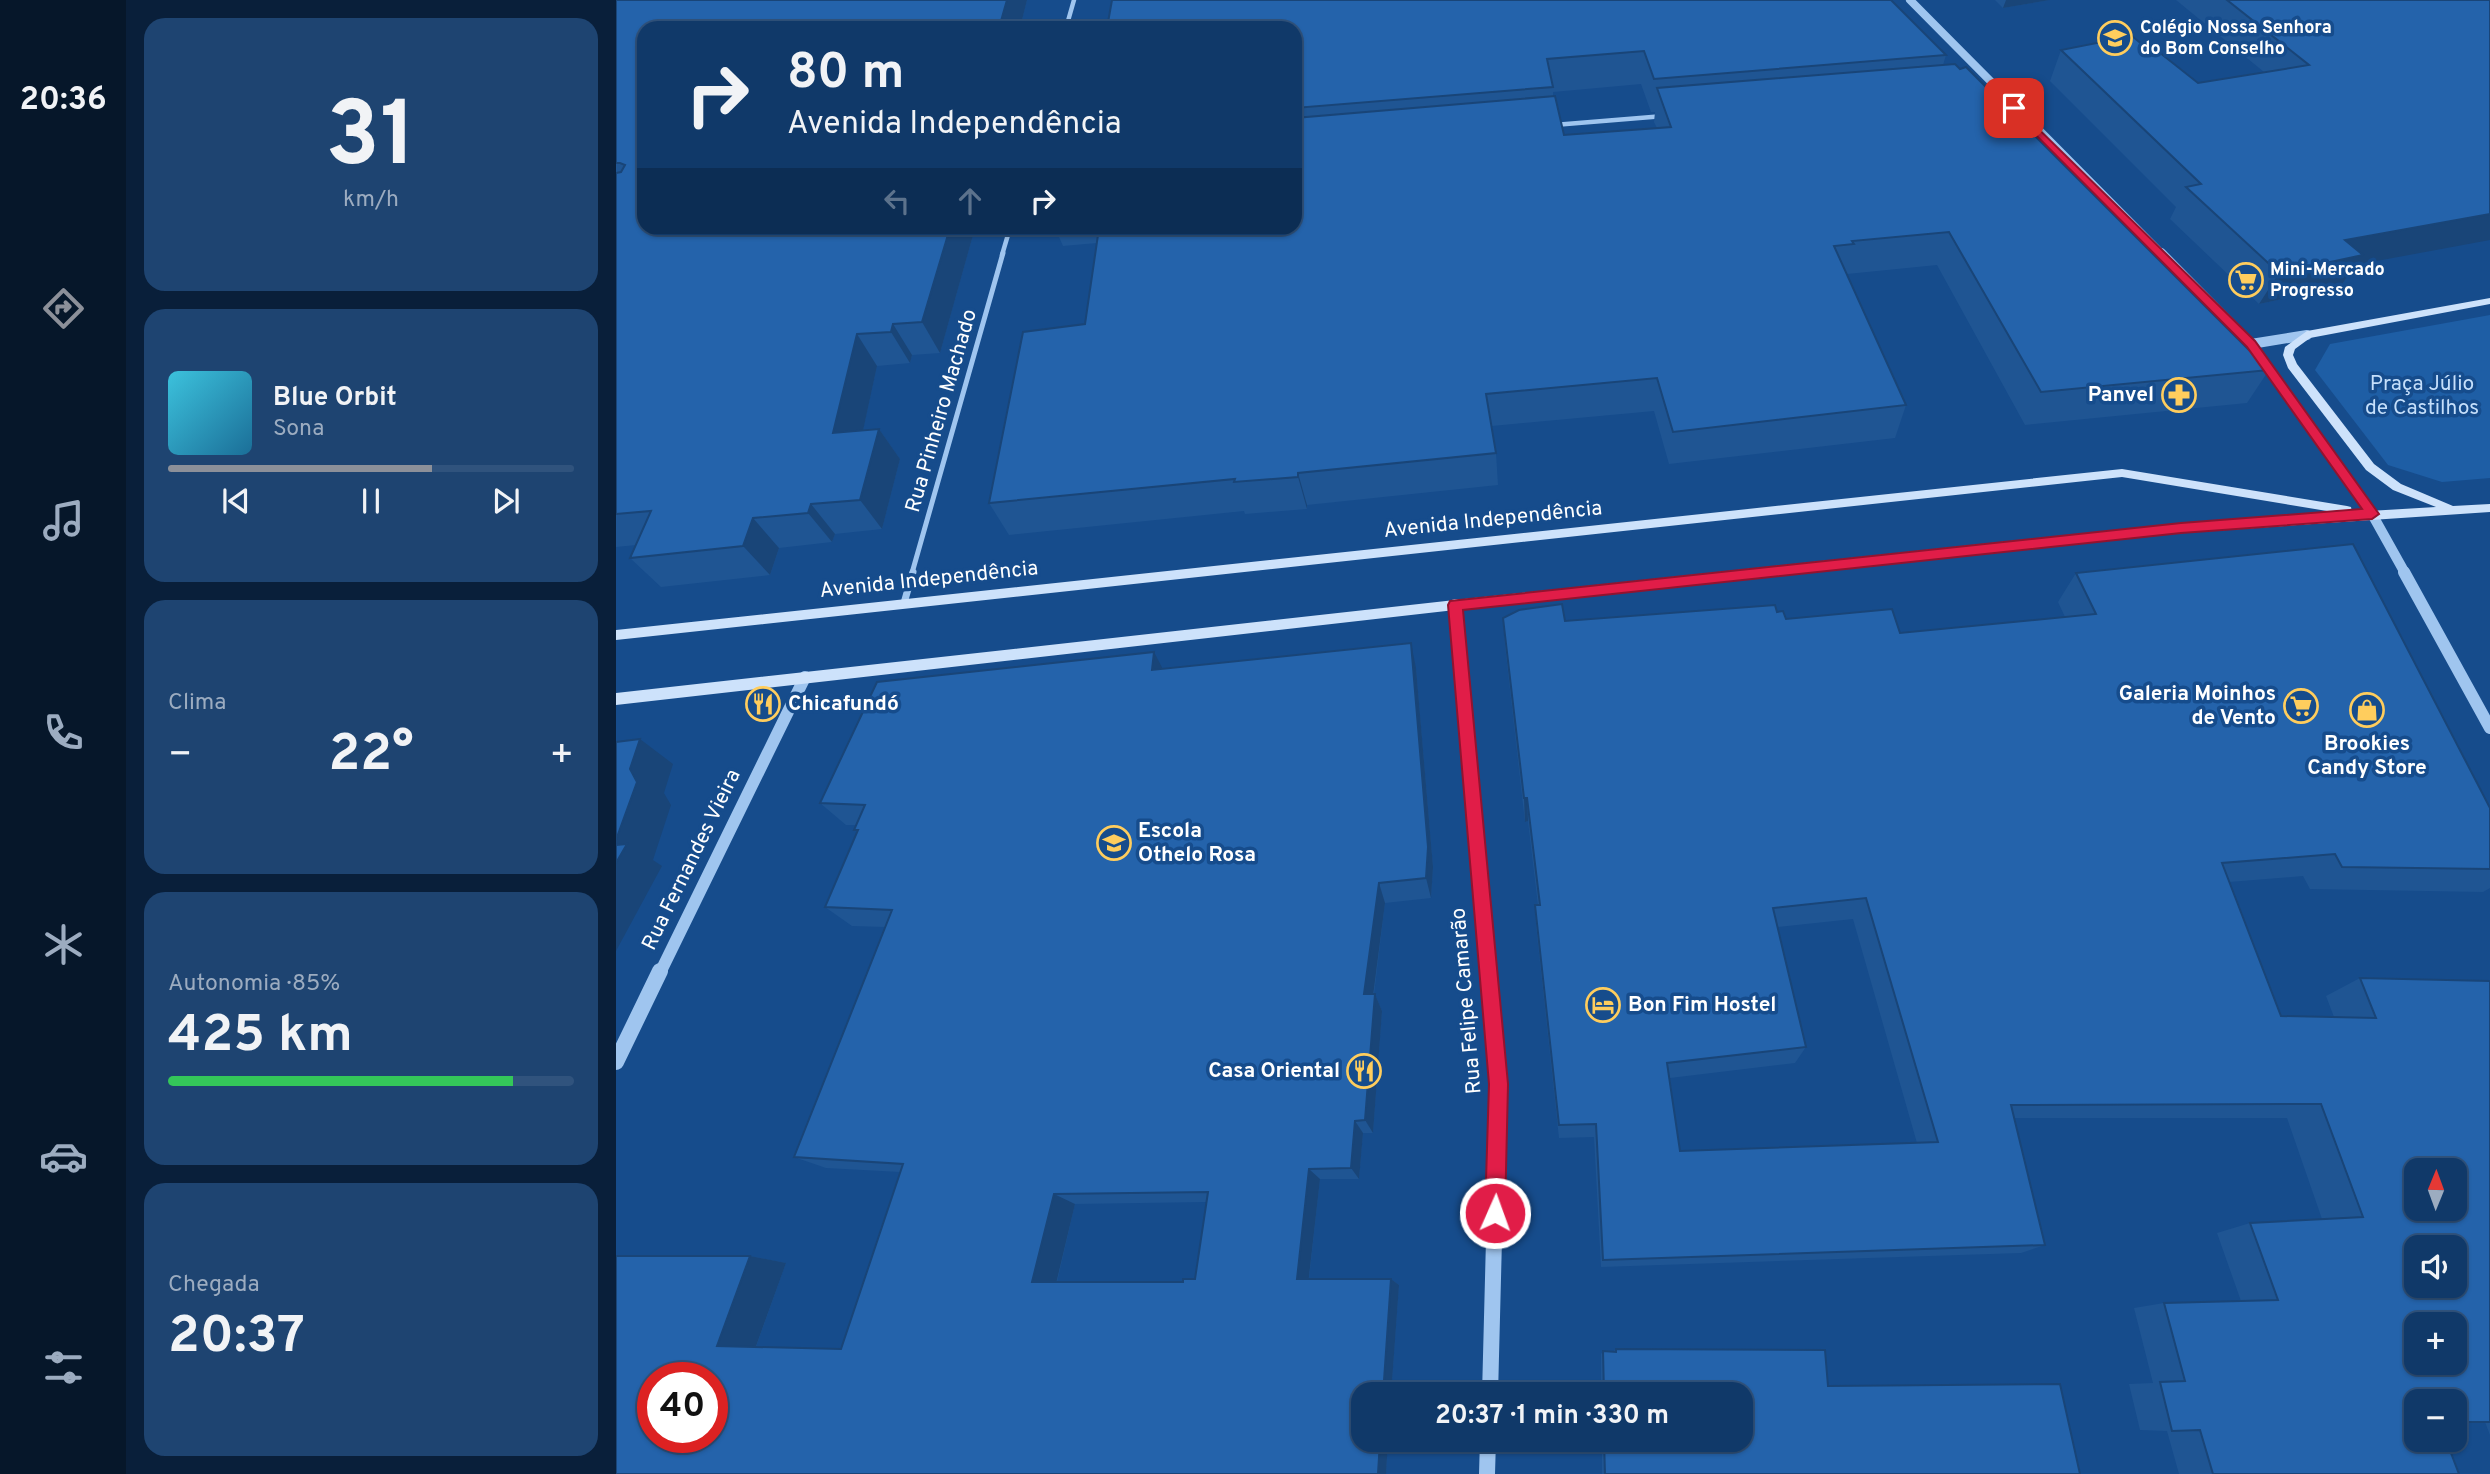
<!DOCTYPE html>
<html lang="pt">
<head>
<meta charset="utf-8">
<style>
  body { margin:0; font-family:Overpass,sans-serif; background:#1e4471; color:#f1f3f6; height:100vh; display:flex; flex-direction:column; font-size:26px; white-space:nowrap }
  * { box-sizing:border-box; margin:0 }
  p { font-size:23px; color:#9cacc0 }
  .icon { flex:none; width:38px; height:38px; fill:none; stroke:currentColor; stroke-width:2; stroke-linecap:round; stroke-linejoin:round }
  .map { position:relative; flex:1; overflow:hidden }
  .panel { display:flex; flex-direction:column; gap:18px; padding:18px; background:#091f3a; width:490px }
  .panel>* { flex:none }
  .banner { position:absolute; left:21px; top:21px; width:665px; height:214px; border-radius:21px; box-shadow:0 2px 5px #0004,0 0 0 2px #30537d; background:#103969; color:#f1f3f6; overflow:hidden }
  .needle { width:46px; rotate:1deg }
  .tools { position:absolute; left:1788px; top:1158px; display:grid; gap:14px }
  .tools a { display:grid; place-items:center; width:63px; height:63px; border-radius:14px; background:#103969; box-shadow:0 2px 5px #0004,0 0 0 2px #30537d; font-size:35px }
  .speed { position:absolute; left:21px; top:1362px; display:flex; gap:14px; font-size:35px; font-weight:700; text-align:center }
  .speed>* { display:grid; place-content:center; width:91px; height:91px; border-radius:50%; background:#103969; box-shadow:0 2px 5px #0004,0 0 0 2px #30537d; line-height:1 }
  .speed .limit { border:10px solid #d22; background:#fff; color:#111 }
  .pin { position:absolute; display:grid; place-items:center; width:60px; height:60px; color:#fff; margin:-30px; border-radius:14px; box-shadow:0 4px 10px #0006 }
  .me { position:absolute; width:77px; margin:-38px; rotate:2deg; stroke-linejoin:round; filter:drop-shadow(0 0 5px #0008) }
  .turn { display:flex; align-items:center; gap:24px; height:147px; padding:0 35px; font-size:32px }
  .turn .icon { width:91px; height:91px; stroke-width:2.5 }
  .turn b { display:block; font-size:49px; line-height:60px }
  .lanes { display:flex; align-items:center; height:66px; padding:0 35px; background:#0003; justify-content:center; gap:35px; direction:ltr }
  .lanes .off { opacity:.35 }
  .big { font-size:52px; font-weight:700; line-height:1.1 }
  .panel .card { flex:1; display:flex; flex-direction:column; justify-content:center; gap:10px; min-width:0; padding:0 24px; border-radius:21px; background:#1e4471 }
  .panel .dial { align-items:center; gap:0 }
  .dial b { font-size:91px; line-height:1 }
  .song { display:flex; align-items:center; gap:21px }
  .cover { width:84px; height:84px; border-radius:10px; background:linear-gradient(135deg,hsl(190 70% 55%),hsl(200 70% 35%)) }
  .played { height:7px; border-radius:4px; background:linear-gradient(90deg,#8c9099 65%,#30537d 65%) }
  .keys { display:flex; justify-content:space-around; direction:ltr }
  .heat { display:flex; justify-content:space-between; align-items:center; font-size:38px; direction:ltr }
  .charge { height:10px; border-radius:5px; background:linear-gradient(90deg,#34c759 85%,#30537d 0) }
  .trip { position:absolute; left:735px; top:1382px; width:402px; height:70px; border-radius:21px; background:#103969; box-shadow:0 2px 5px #0004,0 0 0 2px #30537d; font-weight:700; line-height:70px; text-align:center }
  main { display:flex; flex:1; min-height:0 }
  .dock { display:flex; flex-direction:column; width:126px; justify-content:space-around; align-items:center; background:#06172a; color:#9cacc0 }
  .dock .icon { width:49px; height:49px }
  .dock .active { color:#8c9099 }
  .dock b { font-size:32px; color:#f1f3f6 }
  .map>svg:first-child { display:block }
  .green { fill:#1e5ea5 }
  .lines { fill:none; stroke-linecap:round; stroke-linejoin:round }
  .minor-far2 { stroke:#9fc5ef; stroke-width:4.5 }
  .minor-far1 { stroke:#9fc5ef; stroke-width:5 }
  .minor { stroke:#9fc5ef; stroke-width:7 }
  .tertiary-far3 { stroke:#9fc5ef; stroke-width:8 }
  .tertiary-far2 { stroke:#9fc5ef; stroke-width:10 }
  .tertiary-far1 { stroke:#9fc5ef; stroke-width:12 }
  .tertiary { stroke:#9fc5ef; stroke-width:16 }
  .secondary { fill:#cde2fb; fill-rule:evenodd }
  .wall { fill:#1f5593; fill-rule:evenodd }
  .shaded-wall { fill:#194578 }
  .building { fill:#2463ab; stroke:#194578; stroke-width:2; fill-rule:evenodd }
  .route { fill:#e11d48; stroke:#92132f; stroke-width:2 }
  .labels { text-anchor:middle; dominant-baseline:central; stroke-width:7; stroke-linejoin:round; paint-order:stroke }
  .far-poi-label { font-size:18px; font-weight:bold; fill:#fff; stroke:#164c8c; text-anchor:start }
  .park-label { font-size:21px; fill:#c5dffb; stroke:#164c8c }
  .poi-label { font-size:21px; font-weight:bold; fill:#fff; stroke:#164c8c; text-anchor:end }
  .street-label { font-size:21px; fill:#fff; stroke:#164c8c }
</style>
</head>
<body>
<main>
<nav class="dock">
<b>20:36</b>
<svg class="icon active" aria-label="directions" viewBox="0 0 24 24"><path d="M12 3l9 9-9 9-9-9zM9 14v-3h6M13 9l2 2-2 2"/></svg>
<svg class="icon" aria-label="music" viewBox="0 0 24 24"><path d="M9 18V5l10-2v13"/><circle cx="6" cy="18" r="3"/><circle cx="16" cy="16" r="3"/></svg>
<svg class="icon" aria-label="phone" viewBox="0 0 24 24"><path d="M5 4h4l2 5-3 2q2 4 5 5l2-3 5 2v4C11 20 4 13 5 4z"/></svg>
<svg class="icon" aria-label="climate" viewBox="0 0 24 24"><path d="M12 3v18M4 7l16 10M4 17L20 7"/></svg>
<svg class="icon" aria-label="car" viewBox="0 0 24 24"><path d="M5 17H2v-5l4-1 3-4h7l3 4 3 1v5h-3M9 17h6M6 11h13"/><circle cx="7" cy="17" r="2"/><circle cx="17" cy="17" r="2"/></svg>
<svg class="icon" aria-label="filters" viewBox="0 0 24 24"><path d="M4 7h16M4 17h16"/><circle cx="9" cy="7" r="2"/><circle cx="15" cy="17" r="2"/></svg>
</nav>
<section class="panel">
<div class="card dial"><b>31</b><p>km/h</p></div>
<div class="card">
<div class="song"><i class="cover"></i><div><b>Blue Orbit</b><p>Sona</p></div></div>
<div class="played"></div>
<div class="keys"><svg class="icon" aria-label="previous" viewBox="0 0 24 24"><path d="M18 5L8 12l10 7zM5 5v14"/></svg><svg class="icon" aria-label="pause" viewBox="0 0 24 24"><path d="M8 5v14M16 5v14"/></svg><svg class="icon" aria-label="next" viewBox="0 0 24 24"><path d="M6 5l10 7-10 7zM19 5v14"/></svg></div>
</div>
<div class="card"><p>Clima</p>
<div class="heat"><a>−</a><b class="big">22°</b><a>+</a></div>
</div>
<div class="card"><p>Autonomia · 85%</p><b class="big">425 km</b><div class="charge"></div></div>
<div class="card"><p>Chegada</p><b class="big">20:37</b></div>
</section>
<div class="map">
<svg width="1874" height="1474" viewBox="0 0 1874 1474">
  <rect width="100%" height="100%" fill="#164c8c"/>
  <polygon class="green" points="1874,315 1874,478 1826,482 1772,465 1699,370 1714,344"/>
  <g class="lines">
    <g class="minor-far2">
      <polyline points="450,28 458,0"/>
      <polyline points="938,125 1048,116"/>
      <polyline points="386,255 394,228"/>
    </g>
    <polyline class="minor-far1" points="296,573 387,253"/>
    <polyline class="minor" points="288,603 297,572"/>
    <polyline class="tertiary-far3" points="1294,0 1547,255"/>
    <g class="tertiary-far2">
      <polyline points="1545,253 1635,344 1756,514 1789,573"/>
      <polyline points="1635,344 1691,335"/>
    </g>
    <g class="tertiary-far1">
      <polyline points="1788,572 1874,728"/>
      <polyline points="839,605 872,973"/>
      <polyline points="44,973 189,677"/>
    </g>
    <g class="tertiary">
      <polyline points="872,971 882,1084 874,1395"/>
      <polyline points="0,1062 44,971"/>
      <polyline points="871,1474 872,1440"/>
    </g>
    <polygon class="secondary" points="1874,298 1874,304 1694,338 1679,349 1677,355 1681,364 1758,464 1785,484 1837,506 1874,504 1874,512 1565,533 839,610 0,705 0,693 839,600 1565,523 1723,513 1506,477 0,640 0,630 1506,469 1731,506 1735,507 1736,512 1820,507 1777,490 1750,470 1672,368 1667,355 1669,347 1691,331"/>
  </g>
  <g class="wall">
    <polygon points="0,0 411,0 404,28 28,28 28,228 359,228 324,353 296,355 294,363 261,366 247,430 263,429 284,459 266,529 219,534 216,542 163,548 154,575 45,587 14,558 20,545 0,547"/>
    <polygon points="1379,0 1434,0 1387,8"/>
    <polygon points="1560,0 1874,0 1739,265 1725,286 1643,304 1554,219 1560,207 1434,81 1445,50 1528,46 1582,83 1648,72"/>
    <path d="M679,28l651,27 -3,10 326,305 -22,33 -222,22 -88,-160 -90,9 59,131 -11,33 -226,26 -15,-53 -162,15 4,27 2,32 -191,20v4l-62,5 -1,-3 -235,24 -20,-32 96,-179 12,-81 -34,3 -8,-18h240zM1025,84l10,28h4l-1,10 3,6 -93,7 -11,-39v-4z"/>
    <path d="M1460,573l414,235v80l-7,4 -173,-3 -7,-13 -74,6 52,134 53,1 -8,-21 34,-18 130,3v454l-5,-13 -68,-20 42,72h-280l-12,-43 -27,-1 -11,-46 24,-1 -19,-75 30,-5 77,-2 -24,-68 33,-10 72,-4 -35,-101h-273l31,127 -24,8 -420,14 -7,-130 -35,1 -23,-212 -1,-21h3l-10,-84 -3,1 -20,-176 -2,-28 62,3 212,-9 9,7 114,14 165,-16 -7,-15zM1237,919l64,224 -237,8 -10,-73 125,-15 11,-16 -28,-120z"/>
    <path d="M800,668l17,199 -2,31 -46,5 -11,91h1l7,17 -9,122h-10l-4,46h-39l-11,100h82l8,6 -8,110h-28l25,45 -2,34h-770l134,-218 36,7 -30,84 85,2 59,-177 -74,-4 -32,-11 91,-230 -33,-1 -27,-19 32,-75 -3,-2 2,-5h-10l-26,-22 343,-134zM590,1202l-11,77 -12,3h-126l18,-78z"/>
    <polygon points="1000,1349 1212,1386 1464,1474 986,1474 986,1440 1125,1440 1125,1395 985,1395 985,1354 987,1351 997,1352"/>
  </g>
  <g class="shaded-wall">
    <polygon points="391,0 411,0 404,28 383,28"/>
    <polygon points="1390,0 1434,0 1387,8"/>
    <polygon points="1874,214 1874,240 1739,265 1725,286 1643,304 1663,273 1729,240"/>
    <polygon points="334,228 359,228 324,353 306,322"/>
    <polygon points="277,324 296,355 294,363 275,332"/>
    <polygon points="241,334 261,366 240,463 217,433"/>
    <polygon points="263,429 284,459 266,529 244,500"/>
    <polygon points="682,473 691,505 691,509 682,477"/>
    <polygon points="195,504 219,534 216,542 192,513"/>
    <polygon points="137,518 163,548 154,575 127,546"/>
    <polygon points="795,643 800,668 817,867 815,898 810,878"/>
    <polygon points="538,652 551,677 536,670"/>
    <polygon points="24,739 57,764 48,793 55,805 37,860 46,866 0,951 0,840 14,769"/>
    <polygon points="908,798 911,798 912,821 909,822"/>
    <polygon points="763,883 769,903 755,1011 748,994"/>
    <polygon points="759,994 766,1011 757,1133 749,1120"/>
    <polygon points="739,1121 747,1133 743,1179 735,1168"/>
    <polygon points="693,1169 704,1179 692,1285 681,1279"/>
    <polygon points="438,1194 459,1204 439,1288 416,1282"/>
    <polygon points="134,1256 170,1263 139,1349 101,1346"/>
    <polygon points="775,1279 783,1285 775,1395 767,1395"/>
    <polygon points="764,1440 772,1440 770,1474 762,1474"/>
  </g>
  <g class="building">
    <polygon points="0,0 391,0 383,28 28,28 28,228 334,228 306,322 277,324 275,332 241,334 217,433 263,429 244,500 195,504 192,513 137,518 127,546 14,558 35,511 0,514 0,173 5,172 9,165 4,163 0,163"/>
    <polygon points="496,0 1275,0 1330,55 1038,79 1028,51 931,59 937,87 679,108 679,28 491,28"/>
    <polygon points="1611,0 1874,0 1874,214 1729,240 1747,255 1663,273 1570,187 1585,184 1445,50 1516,36 1528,46 1534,45 1582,83 1693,65"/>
    <polygon points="1339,64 1344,69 1350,67 1653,370 1425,392 1333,232 1236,241 1238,244 1218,246 1290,405 1057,432 1041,378 870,394 880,453 682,473 682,477 618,482 619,479 373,503 407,332 469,324 483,228 679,228 679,118 939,96 948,135 1055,127 1041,88"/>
    <path d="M1737,544l137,264v61l-148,-2 -7,-13 -113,9 59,153 95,2 -16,-40 130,3v441h-35v-20h-38v38h29l13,34h-246l-13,-44 -28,1 -12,-49 25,-1 -21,-78 114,-3 -28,-77 113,-6 -42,-113 -310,1 34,140 -442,15 -7,-136 -37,1 -24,-220h5l-13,-107h-3l-21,-180 16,-8 43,-6 3,17 210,-16 2,7 6,-1 3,8 106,-10 8,24 196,-19 -20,-41zM1250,898l72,244 -258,9 -13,-88 139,-16 -33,-139zM1801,1171h38v38h-38zM1801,1248h38v38h-38zM1801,1325h38v38h-38z"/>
    <path d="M795,643l17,204 -2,31 -47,5 -15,111h11l-10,126 -10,1 -4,47 -42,1 -12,110h94l-8,116h-20v45h17l-2,34h-762v-218h134l-33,90 124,3 62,-185 -109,-7 98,-247 -67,-3 33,-77h-4l11,-25 -45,-2 57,-121 277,-30 -2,18zM592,1192l-13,87h-12v3h-151l22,-88zM37,1377h59v60h-59z"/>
    <polygon points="24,739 14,769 21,782 0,840 0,742"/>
    <polygon points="11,844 0,863 0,845"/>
    <polygon points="1000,1349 1209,1350 1212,1386 1444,1384 1464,1474 989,1474 988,1440 1125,1440 1125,1395 988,1395 987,1351 1000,1352"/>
  </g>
  <polygon class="route" points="1398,105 1639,341 1763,514 1756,519 1565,533 847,610 892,1084 889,1213 886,1221 879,1224 871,1221 869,1213 873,1084 832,605 834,601 1565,523 1746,509 1631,347 1395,110 1393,108"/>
  <defs>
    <g id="school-ring" transform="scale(1.75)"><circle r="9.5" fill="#164c8c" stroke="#ffcd5d" stroke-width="1.5"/><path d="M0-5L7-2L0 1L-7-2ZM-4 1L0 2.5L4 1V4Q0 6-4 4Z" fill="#ffcd5d"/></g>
    <g id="supermarket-ring" transform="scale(1.75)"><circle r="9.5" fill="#164c8c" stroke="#ffcd5d" stroke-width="1.5"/><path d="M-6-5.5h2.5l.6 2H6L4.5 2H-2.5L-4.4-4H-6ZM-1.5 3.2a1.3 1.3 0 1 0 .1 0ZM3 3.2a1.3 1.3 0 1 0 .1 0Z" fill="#ffcd5d"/></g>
    <g id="pharmacy-ring" transform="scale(1.75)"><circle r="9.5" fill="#164c8c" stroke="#ffcd5d" stroke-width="1.5"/><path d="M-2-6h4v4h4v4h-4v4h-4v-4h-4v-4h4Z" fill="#ffcd5d"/></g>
    <g id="restaurant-ring" transform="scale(1.75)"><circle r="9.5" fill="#164c8c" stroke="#ffcd5d" stroke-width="1.5"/><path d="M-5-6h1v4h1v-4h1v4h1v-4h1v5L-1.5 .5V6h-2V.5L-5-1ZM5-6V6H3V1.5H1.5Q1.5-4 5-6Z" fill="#ffcd5d"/></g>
    <g id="shop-ring" transform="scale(1.75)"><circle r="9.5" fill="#164c8c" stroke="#ffcd5d" stroke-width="1.5"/><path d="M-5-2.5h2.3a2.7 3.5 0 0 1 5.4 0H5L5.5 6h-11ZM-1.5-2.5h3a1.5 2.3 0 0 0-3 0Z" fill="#ffcd5d"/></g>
    <g id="hotel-ring" transform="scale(1.75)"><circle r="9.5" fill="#164c8c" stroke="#ffcd5d" stroke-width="1.5"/><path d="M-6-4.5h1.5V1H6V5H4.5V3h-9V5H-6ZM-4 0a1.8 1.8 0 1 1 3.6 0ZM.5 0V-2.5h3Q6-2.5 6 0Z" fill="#ffcd5d"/></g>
  </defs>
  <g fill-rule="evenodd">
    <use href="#school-ring" x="1499" y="38"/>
    <use href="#supermarket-ring" x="1630" y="280"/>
    <use href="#pharmacy-ring" x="1563" y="395"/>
    <use href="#restaurant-ring" x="147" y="704"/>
    <use href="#supermarket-ring" x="1685" y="706"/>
    <use href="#shop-ring" x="1751" y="710"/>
    <use href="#school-ring" x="498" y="843"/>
    <use href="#hotel-ring" x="987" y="1005"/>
    <use href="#restaurant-ring" x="748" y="1071"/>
  </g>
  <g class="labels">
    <g class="far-poi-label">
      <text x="1524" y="28">Colégio Nossa Senhora<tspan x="1524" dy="21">do Bom Conselho</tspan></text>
      <text x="1654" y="270">Mini-Mercado<tspan x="1654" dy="21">Progresso</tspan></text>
    </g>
    <g class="park-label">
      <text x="1806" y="384">Praça Júlio<tspan x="1806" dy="24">de Castilhos</tspan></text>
    </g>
    <g class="poi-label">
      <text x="1538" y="395">Panvel</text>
      <text x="1660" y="694">Galeria Moinhos<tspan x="1660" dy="24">de Vento</tspan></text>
      <text x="172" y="704" text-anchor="start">Chicafundó</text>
      <text x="1751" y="744" text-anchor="middle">Brookies<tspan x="1751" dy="24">Candy Store</tspan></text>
      <text x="522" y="831" text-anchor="start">Escola<tspan x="522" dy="24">Othelo Rosa</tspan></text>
      <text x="1012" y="1005" text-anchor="start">Bon Fim Hostel</text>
      <text x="724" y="1071">Casa Oriental</text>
    </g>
    <g class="street-label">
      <text transform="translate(326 411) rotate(-74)">Rua Pinheiro Machado</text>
      <text transform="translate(877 520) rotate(-6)">Avenida Independência</text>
      <text transform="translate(313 580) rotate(-6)">Avenida Independência</text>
      <text transform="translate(76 860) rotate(-64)">Rua Fernandes Vieira</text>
      <text transform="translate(851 1001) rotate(-95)">Rua Felipe Camarão</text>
    </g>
  </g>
</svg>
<div class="tools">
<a><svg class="needle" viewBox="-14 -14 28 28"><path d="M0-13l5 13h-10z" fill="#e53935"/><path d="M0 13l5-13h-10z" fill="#9cacc0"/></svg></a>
<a><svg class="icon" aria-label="sound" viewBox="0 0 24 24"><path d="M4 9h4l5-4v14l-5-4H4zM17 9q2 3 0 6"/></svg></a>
<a>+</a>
<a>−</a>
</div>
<div class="speed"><div class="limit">40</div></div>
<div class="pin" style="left:1398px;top:108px;background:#d93025"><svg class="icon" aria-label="arrive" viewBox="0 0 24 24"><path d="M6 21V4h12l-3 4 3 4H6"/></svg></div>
<svg class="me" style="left:879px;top:1213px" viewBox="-20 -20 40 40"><circle r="17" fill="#e11d48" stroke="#fff" stroke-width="3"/><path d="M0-11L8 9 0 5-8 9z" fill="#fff"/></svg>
<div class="trip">20:37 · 1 min · 330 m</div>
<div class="banner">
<div class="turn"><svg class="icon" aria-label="right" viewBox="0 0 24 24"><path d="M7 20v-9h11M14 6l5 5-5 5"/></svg><div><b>80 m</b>Avenida Independência</div></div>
<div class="lanes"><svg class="icon off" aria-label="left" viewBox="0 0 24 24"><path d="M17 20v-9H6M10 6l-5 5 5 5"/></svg><svg class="icon off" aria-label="ahead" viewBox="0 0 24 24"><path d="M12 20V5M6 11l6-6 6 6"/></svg><svg class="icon" aria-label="right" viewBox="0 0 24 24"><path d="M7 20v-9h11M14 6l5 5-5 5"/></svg></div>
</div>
</div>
</main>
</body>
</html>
